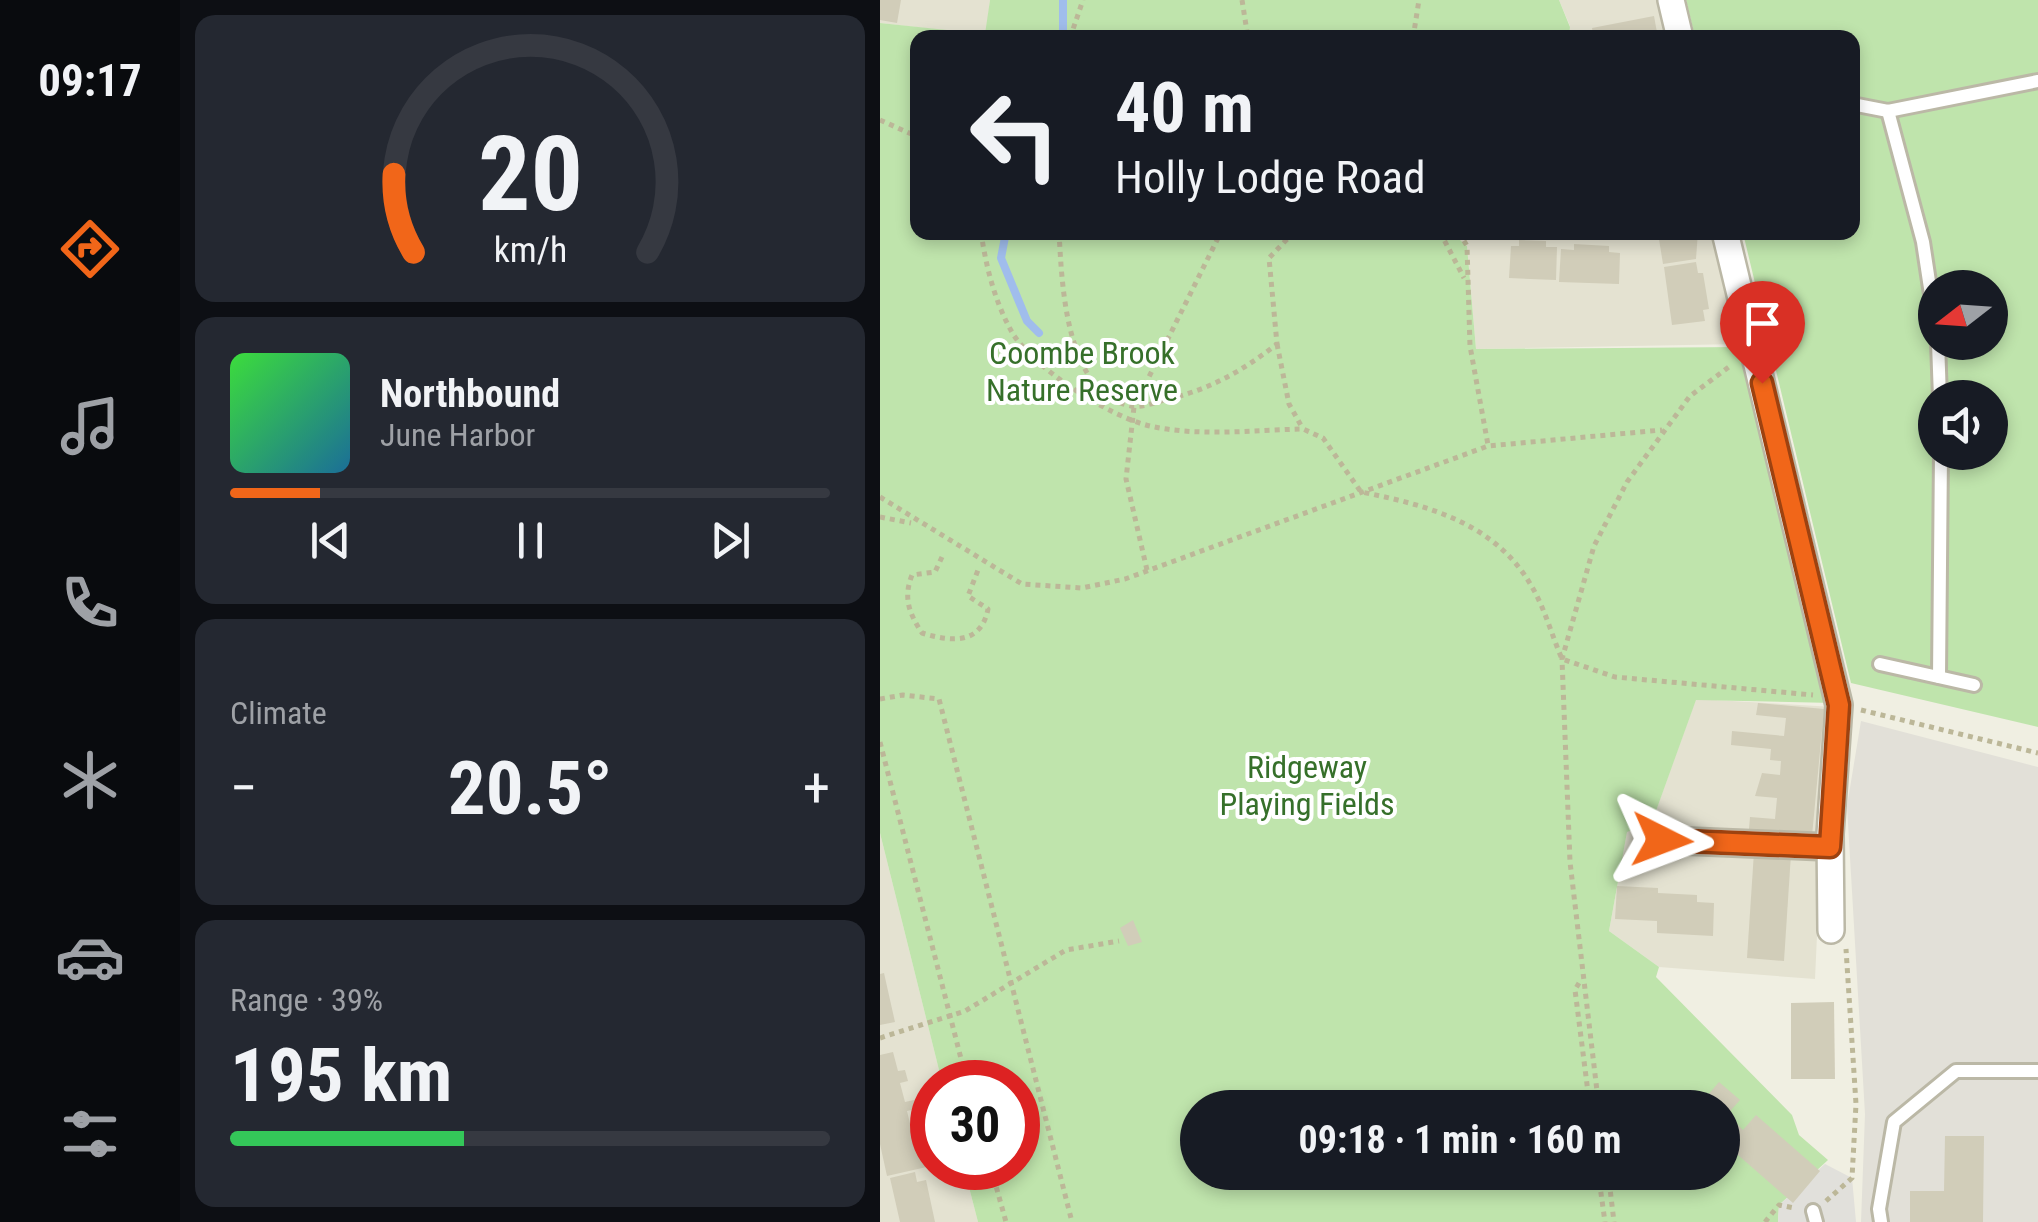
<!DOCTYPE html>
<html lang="en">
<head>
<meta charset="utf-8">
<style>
  body { margin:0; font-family:"Roboto Condensed",sans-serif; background:#242831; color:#f1f3f6; height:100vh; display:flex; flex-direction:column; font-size:38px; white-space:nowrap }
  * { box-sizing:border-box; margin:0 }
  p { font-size:32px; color:#9ea1a6 }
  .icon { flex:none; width:55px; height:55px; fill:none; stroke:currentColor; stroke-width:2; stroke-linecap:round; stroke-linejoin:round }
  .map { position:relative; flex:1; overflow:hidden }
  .sheet { display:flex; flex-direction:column; gap:15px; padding:15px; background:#0d0f14; width:700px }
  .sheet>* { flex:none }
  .top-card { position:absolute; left:30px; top:30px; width:950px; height:210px; border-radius:20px; box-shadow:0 5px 15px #0003; background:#171b24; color:#f1f3f6; overflow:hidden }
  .needle { width:65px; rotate:253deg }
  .fabs { position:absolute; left:1038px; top:270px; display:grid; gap:20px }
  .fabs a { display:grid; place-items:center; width:90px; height:90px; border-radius:50%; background:#171b24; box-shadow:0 5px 15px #0003; font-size:50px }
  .speed { position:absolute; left:30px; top:1060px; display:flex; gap:20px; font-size:50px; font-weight:700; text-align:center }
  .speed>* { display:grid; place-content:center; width:130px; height:130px; border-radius:50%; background:#171b24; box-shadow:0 5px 15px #0003; line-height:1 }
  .speed .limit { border:15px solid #d22; background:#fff; color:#111 }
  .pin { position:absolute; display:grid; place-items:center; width:85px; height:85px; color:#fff; margin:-102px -42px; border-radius:50% 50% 50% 0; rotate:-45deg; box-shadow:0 0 10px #0007 }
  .pin .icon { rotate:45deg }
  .me { position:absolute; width:110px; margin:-55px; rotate:93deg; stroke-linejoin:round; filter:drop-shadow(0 0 8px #0008) }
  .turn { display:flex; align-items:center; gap:35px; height:210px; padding:0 40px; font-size:45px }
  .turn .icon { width:130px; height:130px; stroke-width:2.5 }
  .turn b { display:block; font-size:70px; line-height:85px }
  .big { font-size:75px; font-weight:700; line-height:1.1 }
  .sheet .card { flex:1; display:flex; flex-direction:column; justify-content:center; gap:15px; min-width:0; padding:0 35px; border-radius:20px; background:#242831 }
  .sheet .dial { align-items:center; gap:0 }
  .dial svg { height:260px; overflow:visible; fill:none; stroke:#363941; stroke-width:7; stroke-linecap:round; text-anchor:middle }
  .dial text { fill:#f1f3f6; stroke:none }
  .song { display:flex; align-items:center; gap:30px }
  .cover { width:120px; height:120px; border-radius:15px; background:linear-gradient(135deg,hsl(120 70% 55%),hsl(200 70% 35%)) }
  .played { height:10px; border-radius:5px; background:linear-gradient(90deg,#f16619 15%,#363941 15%) }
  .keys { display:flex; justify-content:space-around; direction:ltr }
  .heat { display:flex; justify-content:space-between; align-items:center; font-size:55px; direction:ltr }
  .charge { height:15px; border-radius:8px; background:linear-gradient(90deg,#34c759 39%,#363941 0) }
  .trip { position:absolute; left:300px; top:1090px; width:560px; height:100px; border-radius:50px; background:#171b24; box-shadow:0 5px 15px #0003; font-weight:700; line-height:100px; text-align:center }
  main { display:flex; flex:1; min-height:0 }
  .menu { display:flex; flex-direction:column; width:180px; justify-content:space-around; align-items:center; background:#090b0e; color:#9ea1a6 }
  .menu .icon { width:70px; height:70px }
  .menu .selected { color:#f16619 }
  .menu b { font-size:45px; color:#f1f3f6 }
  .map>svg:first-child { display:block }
  .residential { fill:#e4e2d1 }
  .industrial { fill:#e2e0d8 }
  .green { fill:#bfe4ac; fill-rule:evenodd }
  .parking { fill:#e1e0db }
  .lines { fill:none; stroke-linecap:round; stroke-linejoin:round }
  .stream { stroke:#a0bdec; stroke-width:8 }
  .building { fill:#d1cdb9 }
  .service-casing { stroke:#bbb8a6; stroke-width:18 }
  .minor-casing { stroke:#bbb8a6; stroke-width:30 }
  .path { stroke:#bcb798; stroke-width:5; stroke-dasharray:5 5; stroke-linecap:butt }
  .service { stroke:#fff; stroke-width:12 }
  .minor { stroke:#fff; stroke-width:25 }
  .route-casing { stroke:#9d4210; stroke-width:25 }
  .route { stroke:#f16619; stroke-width:18 }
  .labels { text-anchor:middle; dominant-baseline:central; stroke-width:8; stroke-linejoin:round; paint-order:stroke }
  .park-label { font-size:32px; fill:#36702a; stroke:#fff }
</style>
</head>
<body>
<main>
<nav class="menu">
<b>09:17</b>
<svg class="icon selected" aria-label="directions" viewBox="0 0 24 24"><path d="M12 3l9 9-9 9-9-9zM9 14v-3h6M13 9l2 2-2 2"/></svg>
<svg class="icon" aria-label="music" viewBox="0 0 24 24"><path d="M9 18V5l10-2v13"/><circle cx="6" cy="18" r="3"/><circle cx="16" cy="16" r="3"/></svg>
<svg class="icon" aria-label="phone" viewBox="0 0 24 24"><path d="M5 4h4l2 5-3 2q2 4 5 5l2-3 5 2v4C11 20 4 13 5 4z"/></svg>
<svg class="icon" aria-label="climate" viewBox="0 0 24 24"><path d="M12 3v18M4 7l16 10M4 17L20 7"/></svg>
<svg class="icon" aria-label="car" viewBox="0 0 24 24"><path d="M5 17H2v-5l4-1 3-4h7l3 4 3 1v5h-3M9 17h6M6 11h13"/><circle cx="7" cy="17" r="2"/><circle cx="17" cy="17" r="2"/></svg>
<svg class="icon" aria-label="filters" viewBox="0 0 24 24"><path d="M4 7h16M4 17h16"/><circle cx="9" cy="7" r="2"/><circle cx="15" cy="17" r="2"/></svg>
</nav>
<section class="sheet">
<div class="card dial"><svg viewBox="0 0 100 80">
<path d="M14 69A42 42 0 1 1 86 69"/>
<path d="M14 69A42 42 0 0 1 8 45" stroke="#f16619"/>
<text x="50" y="56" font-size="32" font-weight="700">20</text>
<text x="50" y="72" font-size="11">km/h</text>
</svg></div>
<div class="card">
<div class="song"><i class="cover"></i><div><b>Northbound</b><p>June Harbor</p></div></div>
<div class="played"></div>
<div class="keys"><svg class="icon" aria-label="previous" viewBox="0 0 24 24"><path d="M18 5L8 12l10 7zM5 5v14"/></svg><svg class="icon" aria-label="pause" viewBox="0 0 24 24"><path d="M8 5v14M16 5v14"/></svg><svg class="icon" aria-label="next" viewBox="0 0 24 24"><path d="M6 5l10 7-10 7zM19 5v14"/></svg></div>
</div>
<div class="card"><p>Climate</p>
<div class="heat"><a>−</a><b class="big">20.5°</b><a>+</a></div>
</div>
<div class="card"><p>Range · 39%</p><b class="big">195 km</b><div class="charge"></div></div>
</section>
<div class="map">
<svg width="1158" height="1222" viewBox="0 0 1158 1222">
  <rect width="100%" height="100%" fill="#f0efe2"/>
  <g class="residential">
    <polygon points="0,0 110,0 106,35 0,23"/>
    <polygon points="679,0 778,0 787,37 689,37 690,26"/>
    <polygon points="572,233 833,233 860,344 596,349 587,246"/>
    <polygon points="816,699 954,707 941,848 935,979 779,967 729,931 747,831 772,821"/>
    <polygon points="0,833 62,1082 52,1082 52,1168 84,1168 98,1222 0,1222"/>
  </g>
  <polygon class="industrial" points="981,721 1158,767 1158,1222 981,1222 985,1114 967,806"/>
  <g class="green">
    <path d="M110,0h569l11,27 -1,10 -651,1v194l534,1 15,13 9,103 264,-2 94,356 -138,-3 -44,122 -25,10 -18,99 50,36 -3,10 136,138 7,20 29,25 -49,45 -1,17h-800l-14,-54h54v-86h-76l-62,-249v-810l105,11zM318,1108h524v64h-524z"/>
    <path d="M806,0h352v727l-187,-44 -108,-450 109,-1v-194l-157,-1zM1055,288h55v54h-55zM1055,398h55v54h-55z"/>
  </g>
  <polygon class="parking" points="945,1164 972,1178 976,1222 898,1222 899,1205"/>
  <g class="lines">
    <g class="stream">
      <polyline points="183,0 183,38"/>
      <polyline points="126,232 121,258 147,321 159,333"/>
    </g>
  </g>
  <g class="building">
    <polygon points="0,0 21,0 17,23 0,20"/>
    <polygon points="774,16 778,38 714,38 712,28"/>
    <polygon points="818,232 816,259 783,264 778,233"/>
    <polygon points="639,240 666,241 666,247 677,247 676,280 629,278 631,246 639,246"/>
    <polygon points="694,244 729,246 729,252 740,253 739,284 679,282 681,249 694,250"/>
    <polygon points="816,262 818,273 823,273 829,309 823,310 825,321 792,325 784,267"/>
    <polygon points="878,703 944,709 932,836 869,829 870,817 895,819 897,798 875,796 882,773 900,775 901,761 890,760 891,749 851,745 852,731 904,736 906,718 876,715"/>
    <polygon points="874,852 911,854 904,961 867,958"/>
    <polygon points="737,886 778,888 778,893 817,895 817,902 834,903 833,936 777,933 777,921 735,919"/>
    <polygon points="253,920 262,942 248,946 240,928"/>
    <polygon points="4,973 15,1022 0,1025 0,974"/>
    <polygon points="954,1002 955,1079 911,1079 911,1003"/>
    <polygon points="13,1052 18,1071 25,1070 28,1081 20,1083 25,1102 34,1100 36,1109 27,1111 36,1148 46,1146 51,1166 7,1176 0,1144 0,1055"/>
    <polygon points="839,1082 860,1100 842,1120 842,1108 817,1108"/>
    <polygon points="876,1115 940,1171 913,1203 842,1141 854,1121 863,1130"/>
    <polygon points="1065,1136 1104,1136 1103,1222 1030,1222 1030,1191 1064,1191"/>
    <polygon points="35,1172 37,1182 46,1180 55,1222 20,1222 10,1178"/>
  </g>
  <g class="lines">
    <g class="service-casing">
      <g id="service">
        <polyline points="972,104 1008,111 1158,81"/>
        <polyline points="1008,111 1043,242 1055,321"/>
        <polyline points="1058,342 1060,398"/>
        <polyline points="1000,664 1094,685"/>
        <polyline points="1059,677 1061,452"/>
        <polyline points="933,1211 936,1222"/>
        <polyline points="1001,1222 999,1209 1014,1122 1076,1071 1158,1071"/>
      </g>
    </g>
    <g class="minor-casing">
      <g id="minor">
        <polyline points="791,0 800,38"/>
        <polyline points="845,232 959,705 950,834 951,930"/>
        <polyline points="782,840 950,847"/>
      </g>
    </g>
    <g class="path">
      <polyline points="362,0 368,38"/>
      <polyline points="190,38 203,0"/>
      <polyline points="533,38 539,0"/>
      <polyline points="0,120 38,137"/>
      <path d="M101,232c5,35 14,71 32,102 22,35 97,83 137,92 48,11 105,4 153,3l20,9 38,54c66,13 135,31 171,95 13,22 20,49 30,72l53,18 198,18"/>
      <path d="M179,232c3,52 6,161 72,174 10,2 26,-4 37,-7 43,-10 74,-28 109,-55l-8,-86 25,-26"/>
      <polyline points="560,232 584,278"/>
      <polyline points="579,232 587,246 590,346 608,445"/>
      <polyline points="397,344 409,404 423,429"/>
      <polyline points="0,497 142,584 202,588 245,579 608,446 782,430"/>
      <polyline points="0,517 31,523"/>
      <path d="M62,557l-7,15 -23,3c-9,23 -3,38 10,58 29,9 59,12 66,-24l-20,-13 10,-26"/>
      <polyline points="267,570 246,479 254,407 341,232"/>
      <polyline points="0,699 23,695 59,699 192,1222"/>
      <polyline points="981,710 1158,753"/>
      <polyline points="0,742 87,1082"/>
      <polyline points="699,983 695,990 710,1108"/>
      <polyline points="0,1038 85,1011 186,950 239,941"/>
      <polyline points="719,1108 690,862 682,659 714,546 747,482 810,396 850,366"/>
      <polyline points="111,1168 126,1222"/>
      <polyline points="718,1172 725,1222"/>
      <polyline points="728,1172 734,1222"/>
      <polyline points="946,1201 972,1178 976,1104 966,949"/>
      <polyline points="885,1222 899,1205 914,1208"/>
    </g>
    <use href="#service" class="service"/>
    <use href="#minor" class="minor"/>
  </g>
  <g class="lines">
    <g class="route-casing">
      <polyline id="route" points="782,840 950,847 959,705 882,383"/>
    </g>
    <use href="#route" class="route"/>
  </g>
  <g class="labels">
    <g class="park-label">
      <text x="202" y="353">Coombe Brook<tspan x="202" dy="37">Nature Reserve</tspan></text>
      <text x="427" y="767">Ridgeway<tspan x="427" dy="37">Playing Fields</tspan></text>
    </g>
  </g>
</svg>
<div class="fabs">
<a><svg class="needle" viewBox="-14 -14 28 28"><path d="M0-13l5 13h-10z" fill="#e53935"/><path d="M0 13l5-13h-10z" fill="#9ea1a6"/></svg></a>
<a><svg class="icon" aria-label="sound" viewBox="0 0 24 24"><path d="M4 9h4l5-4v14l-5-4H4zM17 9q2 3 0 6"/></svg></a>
</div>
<div class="speed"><div class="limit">30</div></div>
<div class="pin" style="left:882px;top:383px;background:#d93025"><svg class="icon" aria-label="arrive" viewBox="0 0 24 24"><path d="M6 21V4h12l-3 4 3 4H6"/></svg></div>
<svg class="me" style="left:782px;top:840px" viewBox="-20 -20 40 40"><path d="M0-17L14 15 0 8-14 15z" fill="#f16619" stroke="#fff" stroke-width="4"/></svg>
<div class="trip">09:18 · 1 min · 160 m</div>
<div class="top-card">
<div class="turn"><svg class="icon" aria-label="left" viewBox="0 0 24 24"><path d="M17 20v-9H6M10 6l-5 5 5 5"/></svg><div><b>40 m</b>Holly Lodge Road</div></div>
</div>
</div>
</main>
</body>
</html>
